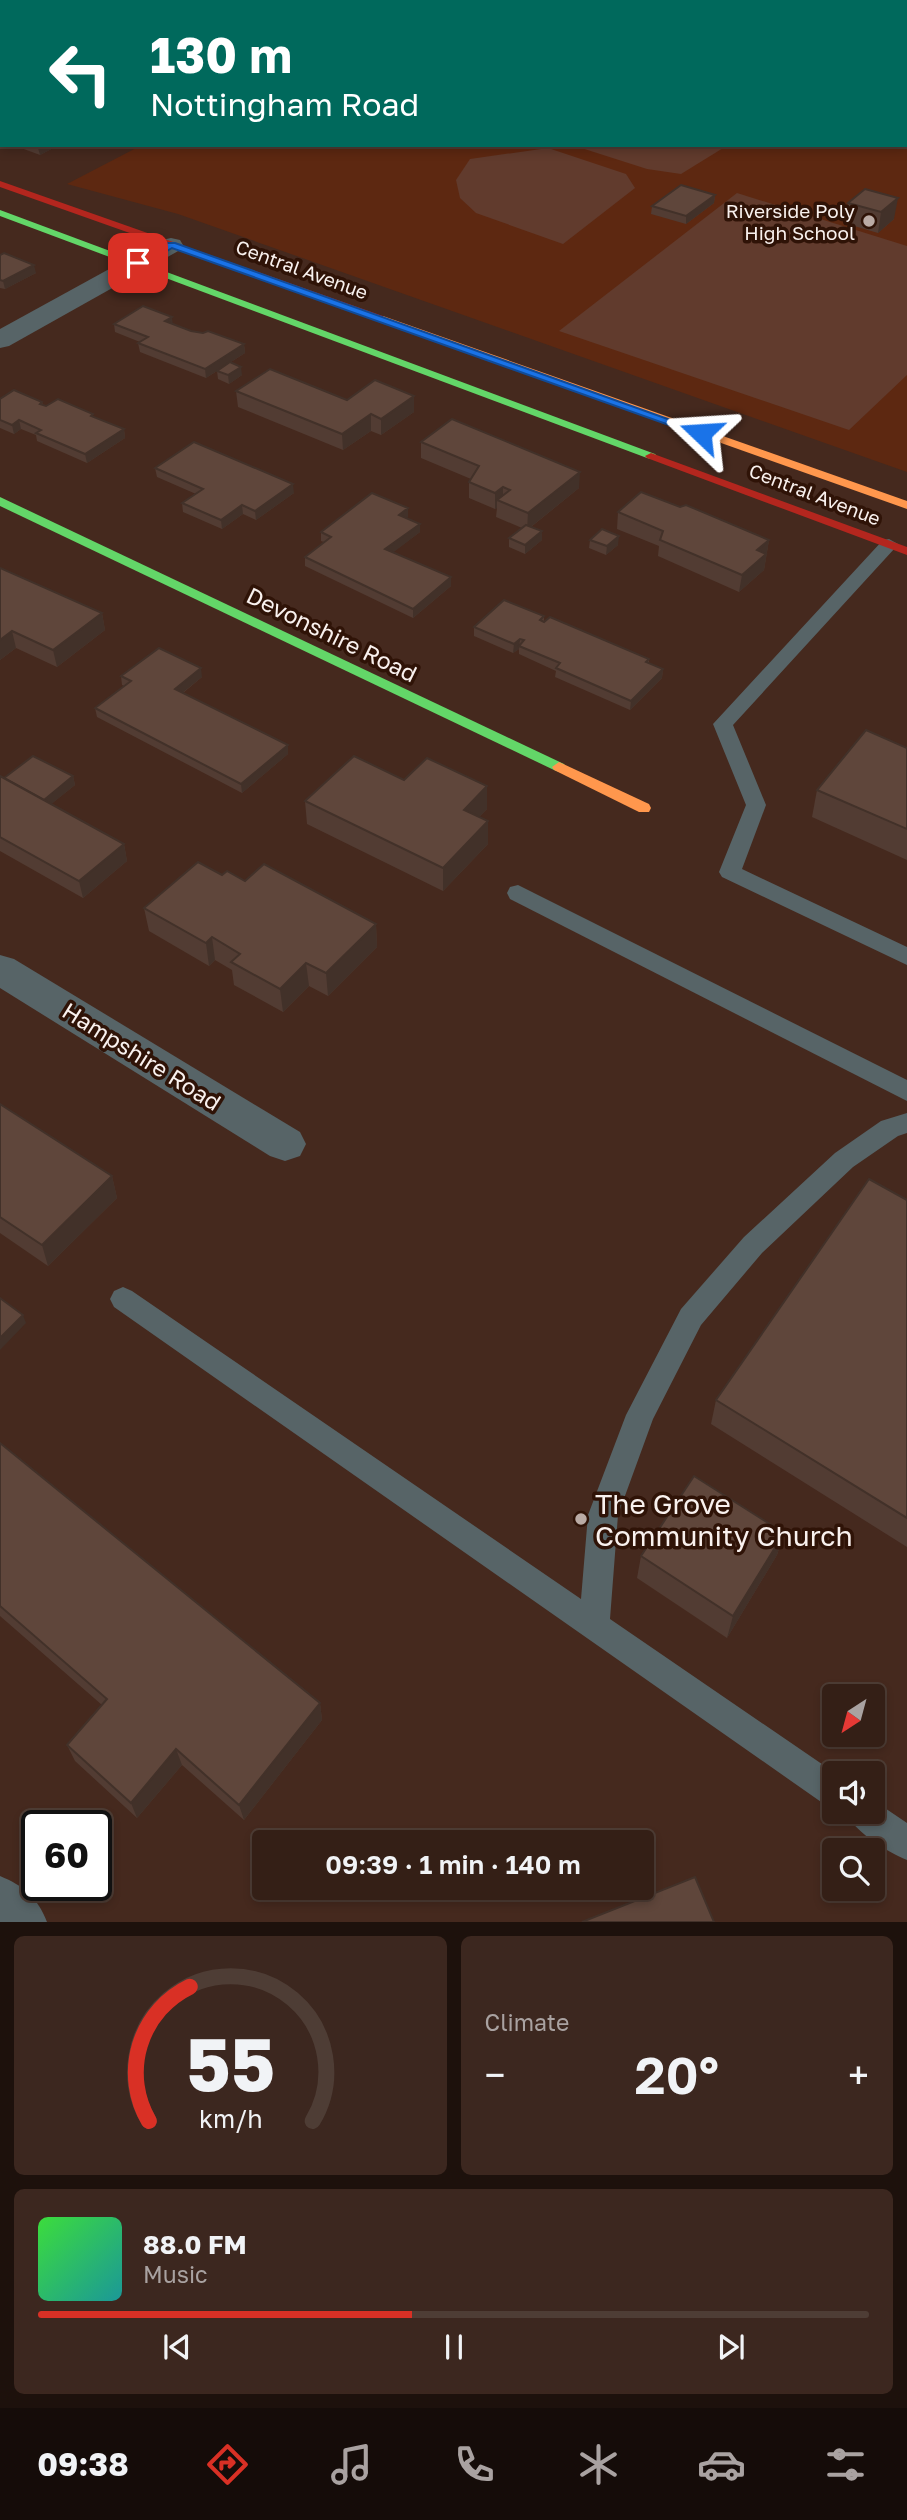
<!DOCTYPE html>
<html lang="en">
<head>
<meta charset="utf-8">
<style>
  body { margin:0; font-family:"Golos Text",sans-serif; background:#3c271f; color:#f1f3f6; height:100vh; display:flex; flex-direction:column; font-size:26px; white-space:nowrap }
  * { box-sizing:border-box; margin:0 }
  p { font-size:23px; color:#a9a2a1 }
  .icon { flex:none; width:38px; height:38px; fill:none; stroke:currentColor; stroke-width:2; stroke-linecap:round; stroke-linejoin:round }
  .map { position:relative; height:1922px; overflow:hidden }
  .side { display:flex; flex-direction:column; gap:14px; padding:14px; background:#1d110c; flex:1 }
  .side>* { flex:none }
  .banner { position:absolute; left:0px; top:0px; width:908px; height:147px; box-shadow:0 4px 10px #0003,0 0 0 2px #4e3d35; background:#00695c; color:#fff; overflow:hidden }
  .needle { width:46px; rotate:216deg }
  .fabs { position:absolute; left:822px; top:1684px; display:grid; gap:14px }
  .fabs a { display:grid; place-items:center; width:63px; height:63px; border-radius:7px; background:#341f16; box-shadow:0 4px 10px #0003,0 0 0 2px #4e3d35; font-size:35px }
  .speed { position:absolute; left:21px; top:1810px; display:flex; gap:14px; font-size:35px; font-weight:700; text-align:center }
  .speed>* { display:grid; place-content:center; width:91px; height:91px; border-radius:50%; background:#341f16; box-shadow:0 4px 10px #0003,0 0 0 2px #4e3d35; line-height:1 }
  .speed .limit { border:4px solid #111; border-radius:10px; background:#fff; color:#111 }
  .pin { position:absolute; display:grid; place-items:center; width:60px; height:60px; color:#fff; margin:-30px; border-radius:14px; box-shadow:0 4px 10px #0006 }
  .me { position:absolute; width:77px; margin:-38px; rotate:290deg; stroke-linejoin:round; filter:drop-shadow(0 0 5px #0008) }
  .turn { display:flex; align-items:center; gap:24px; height:147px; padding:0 35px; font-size:32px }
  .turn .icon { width:91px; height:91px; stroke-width:2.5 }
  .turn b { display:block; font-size:49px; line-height:60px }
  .big { font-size:52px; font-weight:600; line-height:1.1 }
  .side .tile { flex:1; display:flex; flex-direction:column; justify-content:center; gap:10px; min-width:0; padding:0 24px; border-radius:10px; background:#3c271f }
  .side .dial { align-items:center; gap:0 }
  .dial svg { height:182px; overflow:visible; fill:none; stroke:#4e3d35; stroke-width:7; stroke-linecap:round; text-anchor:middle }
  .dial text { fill:#f1f3f6; stroke:none }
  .song { display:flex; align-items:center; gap:21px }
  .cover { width:84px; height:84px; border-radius:10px; background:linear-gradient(135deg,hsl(120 70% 55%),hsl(180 70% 35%)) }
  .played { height:7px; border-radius:4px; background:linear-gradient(90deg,#d93025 45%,#4e3d35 45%) }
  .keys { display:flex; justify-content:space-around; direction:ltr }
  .heat { display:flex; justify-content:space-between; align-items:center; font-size:38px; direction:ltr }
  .side .tiles { flex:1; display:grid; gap:14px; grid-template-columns:1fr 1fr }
  .tile:last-child { grid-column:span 2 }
  .trip { position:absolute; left:252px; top:1830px; width:402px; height:70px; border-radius:7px; background:#341f16; box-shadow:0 4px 10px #0003,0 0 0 2px #4e3d35; font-weight:600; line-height:70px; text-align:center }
  .menu { display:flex; height:112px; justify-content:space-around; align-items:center; background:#150c09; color:#a9a2a1 }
  .menu .icon { width:49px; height:49px }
  .menu .on { color:#d93025 }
  .menu b { font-size:32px; color:#f1f3f6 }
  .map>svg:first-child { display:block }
  .built { fill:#5d2811 }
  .green { fill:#613b2d }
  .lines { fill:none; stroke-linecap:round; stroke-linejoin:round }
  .lane { fill:#576467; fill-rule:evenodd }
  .street { fill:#576467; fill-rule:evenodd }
  .fast { fill:#63d668; fill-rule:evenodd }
  .slow { fill:#ff974d; fill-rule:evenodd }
  .jam { fill:#b3261e; fill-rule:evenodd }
  .wall { fill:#523c33 }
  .shaded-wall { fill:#423129 }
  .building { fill:#5f463b; stroke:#423129; stroke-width:2 }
  .route { fill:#1a73e8; stroke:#114b97; stroke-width:2 }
  .poi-dot { fill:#baaba5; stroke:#2f1307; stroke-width:2.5 }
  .labels { text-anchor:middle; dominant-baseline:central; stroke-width:7; stroke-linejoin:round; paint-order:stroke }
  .far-poi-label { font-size:19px; fill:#f9f1ee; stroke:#2f1307; text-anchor:end }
  .far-street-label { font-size:19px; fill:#f9f1ee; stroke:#2f1307 }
  .street-label { font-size:23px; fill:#f9f1ee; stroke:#2f1307 }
  .near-poi-label { font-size:28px; fill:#f9f1ee; stroke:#2f1307; text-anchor:start }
</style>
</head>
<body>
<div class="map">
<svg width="907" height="1922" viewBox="0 0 907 1922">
  <rect width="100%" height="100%" fill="#45291e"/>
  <polygon class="built" points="428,0 907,0 907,472 178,214 67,184 142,145 906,145 906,2 424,2"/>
  <g class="green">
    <polygon points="463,0 751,0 759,2 460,2"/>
    <polygon points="572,145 728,145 681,174 647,169"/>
    <polygon points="548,148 626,174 635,188 563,244 476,213 460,198 456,180 470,159"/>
    <polygon points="737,193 907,246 907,375 849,430 559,331"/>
  </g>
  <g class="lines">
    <g class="lane">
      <polygon points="889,539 898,544 895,548 733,725 766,805 742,869 907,947 907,965 722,877 719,872 746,805 713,724 883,540"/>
      <polygon points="518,885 907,1080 907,1101 510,899 507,893 510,887"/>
      <polygon points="907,1113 907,1133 898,1136 853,1167 762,1253 701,1325 653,1419 618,1515 610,1619 835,1773 835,1809 824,1804 114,1307 110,1299 114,1291 123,1287 132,1291 581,1599 588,1515 626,1415 681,1309 744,1237 835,1153 881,1121"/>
      <path d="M873,1800l34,23v37c-21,-9 -53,-28 -62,-49h28z"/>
    </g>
    <g class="street">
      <polygon points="1,0 25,0 27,2 2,2"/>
      <polygon points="218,0 240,0 216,2"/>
      <polygon points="171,238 180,240 183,245 180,250 9,346 0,348 0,329 162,240"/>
      <polygon points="0,955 14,959 300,1132 306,1144 300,1156 285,1161 270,1156 0,988"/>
      <path d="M0,1876c24,10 37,21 47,46h-47z"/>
    </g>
    <g class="fast">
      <polygon points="0,210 655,454 657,456 651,459 647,458 0,216"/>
      <polygon points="0,497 564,764 566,767 559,772 554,770 0,506"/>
    </g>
    <g class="slow">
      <polygon points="375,316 383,316 907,501 907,509 375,320"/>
      <polygon points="559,762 649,804 651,808 649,812 639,812 554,770 552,767"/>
    </g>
    <g class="jam">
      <polygon points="0,181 383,316 384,318 375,320 0,187"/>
      <polygon points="651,453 907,547 907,555 647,458 645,456"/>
    </g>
  </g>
  <g class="wall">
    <polygon points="123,0 152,0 149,2 129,2"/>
    <polygon points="343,0 383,0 380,2 349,2"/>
    <polygon points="13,145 59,145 40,155"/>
    <polygon points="865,189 894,219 878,233 844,223 848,203"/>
    <polygon points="715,195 714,203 686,224 651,214 652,206"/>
    <polygon points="0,255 36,273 5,289 0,288"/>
    <polygon points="114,324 173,324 191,331 244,344 245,353 206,378 140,352 138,343 140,342 115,332"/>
    <polygon points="217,371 242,375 229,384 218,379"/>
    <polygon points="236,391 347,400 414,396 414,412 381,435 371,431 343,450 238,407"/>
    <polygon points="0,399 42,402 43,405 46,406 94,417 124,429 125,438 87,463 37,441 36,435 21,429 14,434 0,428"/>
    <polygon points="421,442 579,488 531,527 542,531 542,540 525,554 509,547 509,538 522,528 496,517 497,508 495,509 469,498 469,482 471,479 421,458"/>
    <polygon points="155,468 294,493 256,520 243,514 222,529 183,512 182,503 196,494 157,477"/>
    <polygon points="618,512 769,540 764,570 739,592 658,556 659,546 617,529"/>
    <polygon points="408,517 406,518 420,524 420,532 393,552 451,586 413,618 305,566 305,557 324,542 321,541 321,532"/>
    <polygon points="590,540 618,545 606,555 589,548"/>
    <polygon points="0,568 102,613 105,630 57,667 16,648 0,660"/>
    <polygon points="544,616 544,621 649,659 649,663 663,669 662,678 630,710 555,677 556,671 519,654 519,649 513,653 474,636 474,627"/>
    <polygon points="121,676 202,677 183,693 288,754 242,793 97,717 95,708 124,686 122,685"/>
    <polygon points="907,748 907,860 812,817 817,790"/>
    <polygon points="0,776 4,778 73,776 75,785 51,804 124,844 127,861 83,898 0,851"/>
    <polygon points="404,780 487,786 487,809 479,817 488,844 443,891 307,824 305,801"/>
    <polygon points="222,875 245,881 376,924 377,947 328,996 309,986 283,1012 234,985 232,970 215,960 209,966 149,931 144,908"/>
    <polygon points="0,1104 112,1176 117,1198 48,1266 0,1233"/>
    <polygon points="907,1200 907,1547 711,1424 716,1400"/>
    <polygon points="0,1443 320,1703 322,1720 244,1820 182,1765 137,1818 75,1761 67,1745 102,1705 0,1616"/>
    <polygon points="784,1533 777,1555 727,1638 637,1578 641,1556"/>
  </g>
  <g class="shaded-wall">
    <polygon points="141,0 152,0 149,2 142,2"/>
    <polygon points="369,0 383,0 380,2 369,2"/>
    <polygon points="43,145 59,145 40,155 38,148"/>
    <polygon points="715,195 714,203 686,224 686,216"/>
    <polygon points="898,198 894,219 878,233 881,212"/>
    <polygon points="34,265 36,273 5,289 3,281"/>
    <polygon points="172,317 173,326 165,321"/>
    <polygon points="244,344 245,353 206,378 205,369"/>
    <polygon points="241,367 242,375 229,384 228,375"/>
    <polygon points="414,396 414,412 381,435 381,419"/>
    <polygon points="371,414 371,431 343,450 342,434"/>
    <polygon points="19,420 21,429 14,434 12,425"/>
    <polygon points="124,429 125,438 87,463 85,454"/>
    <polygon points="580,472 579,488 527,530 528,513"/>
    <polygon points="293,484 294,493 256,520 255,511"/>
    <polygon points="503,487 503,503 497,500 497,508 495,509 495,493"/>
    <polygon points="242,505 243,514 222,529 221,520"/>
    <polygon points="408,508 408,517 399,524 399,515"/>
    <polygon points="420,524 420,532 386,558 385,549"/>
    <polygon points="542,531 542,540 525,554 525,545"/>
    <polygon points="619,536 618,545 606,555 607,546"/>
    <polygon points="769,540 764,570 739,592 742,575 757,550"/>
    <polygon points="451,577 451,586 413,618 413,609"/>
    <polygon points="102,613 105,630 57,667 53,650"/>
    <polygon points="12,631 16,648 0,660 0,640"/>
    <polygon points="520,639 519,649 513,653 514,644"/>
    <polygon points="201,668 202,677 176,698 175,689"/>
    <polygon points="663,669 662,678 630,710 631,701"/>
    <polygon points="288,745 288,754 242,793 241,784"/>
    <polygon points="73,776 75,785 44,810 41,802"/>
    <polygon points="487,786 487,809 464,833 464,810"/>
    <polygon points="488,821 488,844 443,891 443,868"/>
    <polygon points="124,844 127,861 83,898 79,881"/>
    <polygon points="376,924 377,947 328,996 326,973"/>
    <polygon points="212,937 215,960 209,966 206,943"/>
    <polygon points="306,963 309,986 283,1012 280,989"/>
    <polygon points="112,1176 117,1198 48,1266 42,1245"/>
    <polygon points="23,1315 26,1323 0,1350 0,1338"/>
    <polygon points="784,1533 777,1555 727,1638 733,1616"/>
    <polygon points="320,1703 322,1720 244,1820 239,1805"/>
    <polygon points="176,1749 182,1765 137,1818 131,1803"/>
  </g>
  <g class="building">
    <polygon points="304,0 321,0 327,2 301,2"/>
    <polygon points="0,26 2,26 2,45 0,46"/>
    <polygon points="0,99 2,100 2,111 0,112 2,113 2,134 0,133"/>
    <polygon points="681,185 715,195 686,216 652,206"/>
    <polygon points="865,189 898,198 881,212 848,203"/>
    <polygon points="4,253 34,265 3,281 0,280 0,255"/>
    <polygon points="143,306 172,317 165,321 191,331 203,333 208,331 244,344 205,369 138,343 148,337 114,324"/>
    <polygon points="230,362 241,367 228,375 217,371"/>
    <polygon points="270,369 347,400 375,380 414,396 381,419 371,414 342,434 236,391"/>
    <polygon points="14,390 42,402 40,404 46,406 58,399 93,414 91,416 124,429 85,454 36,433 41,430 19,420 12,425 0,420 0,399"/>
    <polygon points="452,419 580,472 528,513 497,500 510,490 503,487 495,493 469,482 479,466 421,442"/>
    <polygon points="194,442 293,484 255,511 242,505 221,520 182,503 203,489 155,468"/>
    <polygon points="641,492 680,507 686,505 769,540 757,550 766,554 742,575 660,540 663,531 618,512"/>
    <polygon points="372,493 408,508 399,515 420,524 385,549 451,577 413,609 305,557 331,537 321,532"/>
    <polygon points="526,525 542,531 525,545 509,538"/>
    <polygon points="602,529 619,536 607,546 590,540"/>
    <polygon points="0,568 102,613 53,650 12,631 0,640"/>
    <polygon points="504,600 544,616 540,620 544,622 550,617 649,659 646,662 663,669 631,701 556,668 560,663 519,646 524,640 520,639 514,644 474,627"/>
    <polygon points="159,648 201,668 175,689 288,745 241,784 95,708 131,681 121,676"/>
    <polygon points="866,730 907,748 907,829 817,790"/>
    <polygon points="33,756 73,776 44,800 4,778"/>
    <polygon points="354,756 404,780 427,758 487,786 464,810 488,821 443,868 305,801"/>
    <polygon points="0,776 124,844 79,881 0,837"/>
    <polygon points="198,862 222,875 227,871 245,881 264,864 376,924 326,973 306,963 280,989 231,962 240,954 212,937 206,943 144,908"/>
    <polygon points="0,1104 112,1176 42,1245 0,1217"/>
    <polygon points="869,1179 907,1200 907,1518 716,1400"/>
    <polygon points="0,1298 23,1315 0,1338"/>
    <polygon points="0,1443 320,1703 239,1805 176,1749 131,1803 67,1745 107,1699 0,1606"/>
    <polygon points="694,1476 784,1533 733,1616 641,1556"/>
    <polygon points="695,1877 714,1922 582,1922"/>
  </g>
  <polygon class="route" points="168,243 175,243 707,433 697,435 172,248 142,266 133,263"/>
  <g class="poi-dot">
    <circle cx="869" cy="221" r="7"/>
    <circle cx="581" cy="1519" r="7"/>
  </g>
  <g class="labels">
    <g class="far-poi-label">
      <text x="855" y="210">Riverside Poly<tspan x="855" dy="22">High School</tspan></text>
    </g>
    <g class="far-street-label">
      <text transform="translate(302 269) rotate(20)">Central Avenue</text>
      <text transform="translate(815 494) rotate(21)">Central Avenue</text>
    </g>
    <g class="street-label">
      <text transform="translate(332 634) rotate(26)">Devonshire Road</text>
      <text transform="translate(142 1056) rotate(32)">Hampshire Road</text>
    </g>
    <g class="near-poi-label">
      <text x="595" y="1503">The Grove<tspan x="595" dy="32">Community Church</tspan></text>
    </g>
  </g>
</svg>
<div class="fabs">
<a><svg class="needle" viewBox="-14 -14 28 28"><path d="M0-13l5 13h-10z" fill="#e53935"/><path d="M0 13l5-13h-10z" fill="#a9a2a1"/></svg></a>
<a><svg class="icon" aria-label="sound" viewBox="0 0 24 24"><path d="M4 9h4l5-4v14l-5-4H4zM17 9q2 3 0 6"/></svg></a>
<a><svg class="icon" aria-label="search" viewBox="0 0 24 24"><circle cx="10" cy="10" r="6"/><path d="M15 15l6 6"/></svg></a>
</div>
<div class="speed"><div class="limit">60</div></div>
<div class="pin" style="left:138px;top:263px;background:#d93025"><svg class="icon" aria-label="arrive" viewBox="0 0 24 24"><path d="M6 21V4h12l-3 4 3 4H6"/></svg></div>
<svg class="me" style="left:701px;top:433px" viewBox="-20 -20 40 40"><path d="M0-17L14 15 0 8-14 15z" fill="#1a73e8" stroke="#fff" stroke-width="4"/></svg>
<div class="trip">09:39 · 1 min · 140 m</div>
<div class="banner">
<div class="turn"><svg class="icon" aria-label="left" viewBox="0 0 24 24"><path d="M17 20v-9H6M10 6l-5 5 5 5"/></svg><div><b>130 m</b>Nottingham Road</div></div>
</div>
</div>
<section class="side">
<div class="tiles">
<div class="tile dial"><svg viewBox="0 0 100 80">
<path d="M14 69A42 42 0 1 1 86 69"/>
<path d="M14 69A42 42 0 0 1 32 10" stroke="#d93025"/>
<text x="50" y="56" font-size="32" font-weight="700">55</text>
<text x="50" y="72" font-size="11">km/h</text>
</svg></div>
<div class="tile"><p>Climate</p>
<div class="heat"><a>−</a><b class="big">20°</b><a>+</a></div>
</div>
<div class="tile">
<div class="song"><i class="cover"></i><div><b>88.0 FM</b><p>Music</p></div></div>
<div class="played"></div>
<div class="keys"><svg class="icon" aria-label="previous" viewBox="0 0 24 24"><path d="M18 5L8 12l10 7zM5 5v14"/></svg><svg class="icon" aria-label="pause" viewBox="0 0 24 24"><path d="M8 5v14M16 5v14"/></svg><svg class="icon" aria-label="next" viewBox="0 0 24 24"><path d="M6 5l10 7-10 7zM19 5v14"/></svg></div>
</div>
</div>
</section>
<nav class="menu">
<b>09:38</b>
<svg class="icon on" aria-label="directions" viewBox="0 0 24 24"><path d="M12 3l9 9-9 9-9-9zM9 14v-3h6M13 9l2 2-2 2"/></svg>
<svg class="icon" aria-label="music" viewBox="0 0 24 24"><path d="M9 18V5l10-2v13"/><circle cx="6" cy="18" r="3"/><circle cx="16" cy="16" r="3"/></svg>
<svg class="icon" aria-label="phone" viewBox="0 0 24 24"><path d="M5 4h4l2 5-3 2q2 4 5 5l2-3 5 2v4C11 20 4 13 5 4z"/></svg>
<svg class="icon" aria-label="climate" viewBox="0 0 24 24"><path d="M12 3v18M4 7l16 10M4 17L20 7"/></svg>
<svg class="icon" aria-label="car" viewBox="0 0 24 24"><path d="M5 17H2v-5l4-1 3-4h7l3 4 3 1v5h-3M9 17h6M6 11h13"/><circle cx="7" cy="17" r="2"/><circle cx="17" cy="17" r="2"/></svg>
<svg class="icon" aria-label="filters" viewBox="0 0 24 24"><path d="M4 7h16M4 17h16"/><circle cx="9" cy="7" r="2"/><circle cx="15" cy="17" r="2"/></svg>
</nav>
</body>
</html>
